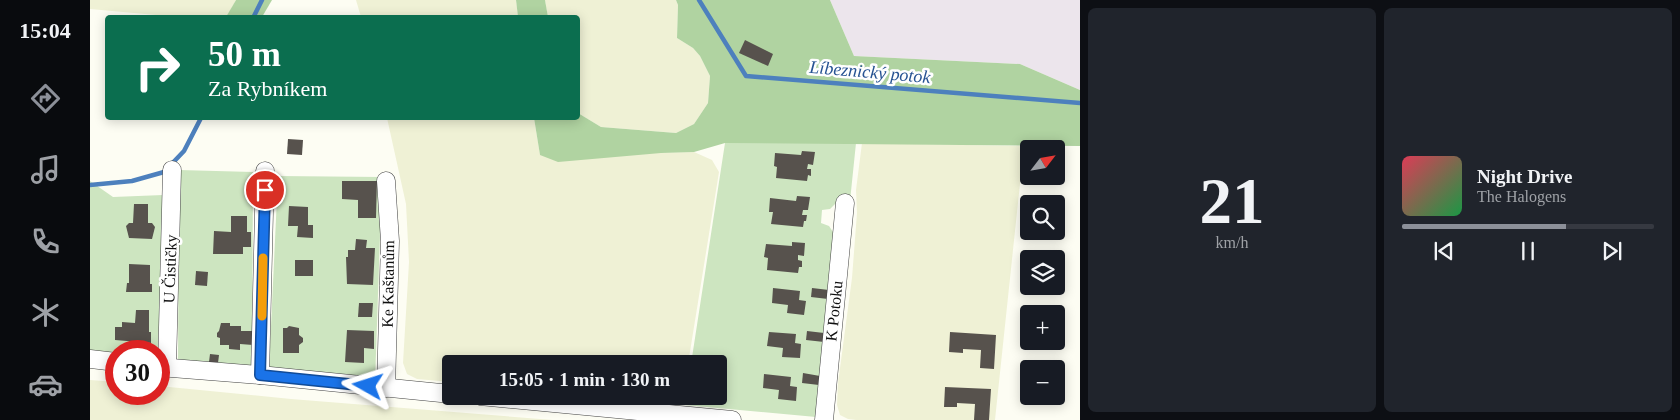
<!DOCTYPE html>
<html lang="en">
<head>
<meta charset="utf-8">
<style>
  body { margin:0; font-family:Georgia,serif; background:#20242c; color:#f1f3f6; height:100vh; display:flex; flex-direction:column; font-size:19px; white-space:nowrap }
  * { box-sizing:border-box; margin:0 }
  p { font-size:16px; color:#9ea1a6 }
  .icon { flex:none; width:28px; height:28px; fill:none; stroke:currentColor; stroke-width:2; stroke-linecap:round; stroke-linejoin:round }
  .map { position:relative; flex:1; overflow:hidden }
  .sheet { display:flex; flex-direction:column; gap:8px; padding:8px; background:#0d0f14; width:600px }
  .sheet>* { flex:none }
  .hud { position:absolute; left:15px; top:15px; width:475px; height:105px; border-radius:5px; box-shadow:0 2px 12px #0003; background:#0b6e4f; color:#fff; overflow:hidden }
  .needle { width:32px; rotate:59deg }
  .fabs { position:absolute; left:930px; top:140px; display:grid; gap:10px }
  .fabs a { display:grid; place-items:center; width:45px; height:45px; border-radius:5px; background:#171b24; box-shadow:0 2px 12px #0003; font-size:25px }
  .speed { position:absolute; left:15px; top:340px; display:flex; gap:10px; font-size:25px; font-weight:700; text-align:center }
  .speed>* { display:grid; place-content:center; width:65px; height:65px; border-radius:50%; background:#171b24; box-shadow:0 2px 12px #0003; line-height:1 }
  .speed .limit { border:8px solid #d22; background:#fff; color:#111 }
  .pin { position:absolute; display:grid; place-items:center; width:42px; height:42px; color:#fff; margin:-21px; border:2px solid #fff; border-radius:50%; box-shadow:0 1px 5px #0007 }
  .me { position:absolute; width:55px; margin:-28px; rotate:276deg; stroke-linejoin:round; filter:drop-shadow(0 0 4px #0008) }
  .turn { display:flex; align-items:center; gap:18px; height:105px; padding:0 20px; font-size:22px }
  .turn .icon { width:65px; height:65px; stroke-width:2.5 }
  .turn b { display:block; font-size:35px; line-height:42px }
  .sheet .tile { flex:1; display:flex; flex-direction:column; justify-content:center; gap:8px; min-width:0; padding:0 18px; border-radius:8px; background:#20242c }
  .sheet .dial { align-items:center; gap:0 }
  .dial b { font-size:65px; line-height:1 }
  .song { display:flex; align-items:center; gap:15px }
  .cover { width:60px; height:60px; border-radius:8px; background:linear-gradient(135deg,hsl(350 70% 55%),hsl(140 70% 35%)) }
  .played { height:5px; border-radius:2px; background:linear-gradient(90deg,#8c9099 65%,#363941 65%) }
  .keys { display:flex; justify-content:space-around; direction:ltr }
  .sheet .tiles { flex:1; display:grid; gap:8px; grid-template-columns:repeat(2,1fr) }
  .trip { position:absolute; left:352px; top:355px; width:285px; height:50px; border-radius:5px; background:#171b24; box-shadow:0 2px 12px #0003; font-weight:700; line-height:50px; text-align:center }
  main { display:flex; flex:1; min-height:0 }
  .dock { display:flex; flex-direction:column; width:90px; justify-content:space-around; align-items:center; background:#090b0e; color:#9ea1a6 }
  .dock .icon { width:35px; height:35px }
  .dock .on { color:#8c9099 }
  .dock b { font-size:22px; color:#f1f3f6 }
  .map>svg:first-child { display:block }
  .industrial { fill:#ece5ec }
  .farmland { fill:#eff1d5 }
  .green { fill:#cde5c0 }
  .forest { fill:#b0d3a1 }
  .lines { fill:none; stroke-linecap:round; stroke-linejoin:round }
  .stream { stroke:#4d80bd; stroke-width:4.5 }
  .building { fill:#57524d }
  .street-casing { stroke:#424242; stroke-width:19 }
  .street { stroke:#fff; stroke-width:18 }
  .route-casing { stroke:#114b97; stroke-width:12 }
  .route { stroke:#1a73e8; stroke-width:9 }
  .slow { stroke:#f59e0b; stroke-width:9 }
  .labels { text-anchor:middle; dominant-baseline:central; stroke-width:5; stroke-linejoin:round; paint-order:stroke }
  .street-label { font-size:16px; fill:#0f0f0f; stroke:#fff }
  .water-label { font-size:18px; font-style:italic; fill:#275393; stroke:#fff }
</style>
</head>
<body>
<main>
<nav class="dock">
<b>15:04</b>
<svg class="icon on" aria-label="directions" viewBox="0 0 24 24"><path d="M12 3l9 9-9 9-9-9zM9 14v-3h6M13 9l2 2-2 2"/></svg>
<svg class="icon" aria-label="music" viewBox="0 0 24 24"><path d="M9 18V5l10-2v13"/><circle cx="6" cy="18" r="3"/><circle cx="16" cy="16" r="3"/></svg>
<svg class="icon" aria-label="phone" viewBox="0 0 24 24"><path d="M5 4h4l2 5-3 2q2 4 5 5l2-3 5 2v4C11 20 4 13 5 4z"/></svg>
<svg class="icon" aria-label="climate" viewBox="0 0 24 24"><path d="M12 3v18M4 7l16 10M4 17L20 7"/></svg>
<svg class="icon" aria-label="car" viewBox="0 0 24 24"><path d="M5 17H2v-5l4-1 3-4h7l3 4 3 1v5h-3M9 17h6M6 11h13"/><circle cx="7" cy="17" r="2"/><circle cx="17" cy="17" r="2"/></svg>
</nav>
<div class="map">
<svg width="990" height="420" viewBox="0 0 990 420">
  <rect width="100%" height="100%" fill="#fdfdf3"/>
  <polygon class="industrial" points="740,0 990,0 990,90 930,64 764,56"/>
  <g class="farmland">
    <polygon points="0,0 146,0 136,18 88,17 0,9"/>
    <polygon points="266,0 426,0 428,17 271,17"/>
    <polygon points="455,0 586,0 588,5 587,38 603,48 610,56 620,76 618,103 604,124 586,133 511,127 488,113 488,18 458,17"/>
    <polygon points="297,118 444,118 450,155 604,152 622,160 629,172 598,364 361,364 361,382 327,379 317,374 313,363 319,262 316,204"/>
    <polygon points="772,143 934,146 905,420 766,420 758,419 750,415 747,405 748,383 762,278 767,213 766,190"/>
    <polygon points="0,380 26,382 26,394 69,394 69,386 201,399 463,420 0,420"/>
  </g>
  <g class="green">
    <polygon points="635,143 766,143 760,201 749,200 740,209 732,210 731,223 739,226 745,235 726,417 595,405 596,396 629,396 629,364 601,364"/>
    <polygon points="89,170 163,172 162,368 88,362"/>
    <polygon points="188,176 292,177 285,382 179,369"/>
    <polygon points="0,181 23,197 73,195 68,351 26,351 26,354 0,352"/>
  </g>
  <g class="forest">
    <polygon points="146,0 182,0 172,17 136,17"/>
    <polygon points="426,0 455,0 458,17 428,17"/>
    <polygon points="586,0 740,0 764,56 930,64 990,90 990,146 635,143 604,152 571,153 468,162 450,155 444,118 488,118 488,113 511,127 586,133 604,124 618,103 620,76 610,56 603,48 587,38 588,5"/>
  </g>
  <g class="lines">
    <g class="stream">
      <polyline points="609,0 656,76 990,103"/>
      <polyline points="163,18 172,0"/>
      <polyline points="0,185 42,181 74,172 94,151 111,118"/>
    </g>
  </g>
  <g class="building">
    <polygon points="655,40 683,54 678,66 649,53"/>
    <polygon points="198,139 213,140 212,155 197,154"/>
    <polygon points="712,151 725,152 723,165 718,164 717,169 721,169 721,176 718,175 717,181 686,178 687,167 684,166 685,153 711,155"/>
    <polygon points="252,181 287,181 286,218 268,218 268,200 252,199"/>
    <polygon points="707,196 720,197 718,210 713,210 712,215 717,215 716,221 714,221 713,227 681,224 683,212 679,212 680,198 706,201"/>
    <polygon points="44,204 58,204 58,223 62,223 65,227 62,239 39,238 36,226 39,223 43,223"/>
    <polygon points="199,206 218,207 218,225 223,225 223,238 207,237 208,226 198,226"/>
    <polygon points="141,216 157,216 157,232 161,232 161,247 153,247 153,254 123,254 124,231 141,232"/>
    <polygon points="266,239 277,240 276,248 285,248 283,285 257,284 256,257 258,257 258,250 265,250"/>
    <polygon points="702,242 715,243 714,256 708,255 708,260 712,261 712,267 709,267 708,273 677,270 678,258 674,257 676,244 702,246"/>
    <rect x="205" y="260" width="18" height="16"/>
    <polygon points="39,264 60,265 60,284 62,284 62,292 36,292 37,283 39,283"/>
    <polygon points="106,271 118,272 117,286 105,285"/>
    <polygon points="683,288 710,291 709,300 716,301 714,315 697,313 698,305 682,303"/>
    <polygon points="722,288 739,290 738,299 721,297"/>
    <polygon points="269,303 283,303 282,317 268,317"/>
    <polygon points="46,310 59,310 59,332 61,332 61,343 25,340 25,327 32,327 32,322 45,323"/>
    <polygon points="131,323 140,323 140,326 151,326 151,331 164,331 163,345 150,344 150,350 139,349 139,345 130,345 130,338 127,337 127,333 129,331"/>
    <polygon points="199,326 209,328 209,335 213,338 213,342 209,345 209,353 193,353 193,328 197,328"/>
    <polygon points="257,330 284,331 284,349 274,348 274,363 255,362"/>
    <polygon points="717,331 734,333 734,342 716,340"/>
    <polygon points="679,332 706,334 705,343 711,344 710,358 692,357 693,348 677,346"/>
    <polygon points="860,332 906,335 904,369 890,368 891,350 873,349 873,353 859,352"/>
    <polygon points="120,354 129,355 128,363 119,362"/>
    <polygon points="713,373 730,376 729,385 712,383"/>
    <polygon points="674,374 701,377 700,386 707,387 706,401 688,399 689,390 673,388"/>
    <polygon points="855,387 901,389 899,420 884,420 885,404 867,403 867,407 854,407"/>
  </g>
  <g class="lines">
    <g class="street-casing">
      <g id="street">
        <polyline points="296,181 300,241 296,388"/>
        <polyline points="0,359 26,362"/>
        <polyline points="69,367 170,375 361,394"/>
        <polyline points="77,367 82,170"/>
        <polyline points="170,375 175,171"/>
        <polyline points="390,396 642,420"/>
        <polyline points="734,420 755,203"/>
      </g>
    </g>
    <use href="#street" class="street"/>
  </g>
  <g class="lines">
    <g class="route-casing">
      <polyline id="route" points="175,190 170,375 278,386"/>
    </g>
    <use href="#route" class="route"/>
    <polyline class="slow" points="172,316 173,258"/>
  </g>
  <g class="labels">
    <g class="street-label">
      <text transform="translate(80 269) rotate(-88)">U Čističky</text>
      <text transform="translate(298 284) rotate(-89)">Ke Kaštanům</text>
      <text transform="translate(744 311) rotate(-84)">K Potoku</text>
    </g>
    <g class="water-label">
      <text transform="translate(780 72) rotate(5)">Líbeznický potok</text>
    </g>
  </g>
</svg>
<div class="fabs">
<a><svg class="needle" viewBox="-14 -14 28 28"><path d="M0-13l5 13h-10z" fill="#e53935"/><path d="M0 13l5-13h-10z" fill="#9ea1a6"/></svg></a>
<a><svg class="icon" aria-label="search" viewBox="0 0 24 24"><circle cx="10" cy="10" r="6"/><path d="M15 15l6 6"/></svg></a>
<a><svg class="icon" aria-label="layers" viewBox="0 0 24 24"><path d="M12 4l9 5-9 5-9-5zM3 14l9 5 9-5"/></svg></a>
<a>+</a>
<a>−</a>
</div>
<div class="speed"><div class="limit">30</div></div>
<div class="pin" style="left:175px;top:190px;background:#d93025"><svg class="icon" aria-label="arrive" viewBox="0 0 24 24"><path d="M6 21V4h12l-3 4 3 4H6"/></svg></div>
<svg class="me" style="left:278px;top:386px" viewBox="-20 -20 40 40"><path d="M0-17L14 15 0 8-14 15z" fill="#1a73e8" stroke="#fff" stroke-width="4"/></svg>
<div class="trip">15:05 · 1 min · 130 m</div>
<div class="hud">
<div class="turn"><svg class="icon" aria-label="right" viewBox="0 0 24 24"><path d="M7 20v-9h11M14 6l5 5-5 5"/></svg><div><b>50 m</b>Za Rybníkem</div></div>
</div>
</div>
<section class="sheet">
<div class="tiles">
<div class="tile dial"><b>21</b><p>km/h</p></div>
<div class="tile">
<div class="song"><i class="cover"></i><div><b>Night Drive</b><p>The Halogens</p></div></div>
<div class="played"></div>
<div class="keys"><svg class="icon" aria-label="previous" viewBox="0 0 24 24"><path d="M18 5L8 12l10 7zM5 5v14"/></svg><svg class="icon" aria-label="pause" viewBox="0 0 24 24"><path d="M8 5v14M16 5v14"/></svg><svg class="icon" aria-label="next" viewBox="0 0 24 24"><path d="M6 5l10 7-10 7zM19 5v14"/></svg></div>
</div>
</div>
</section>
</main>
</body>
</html>
